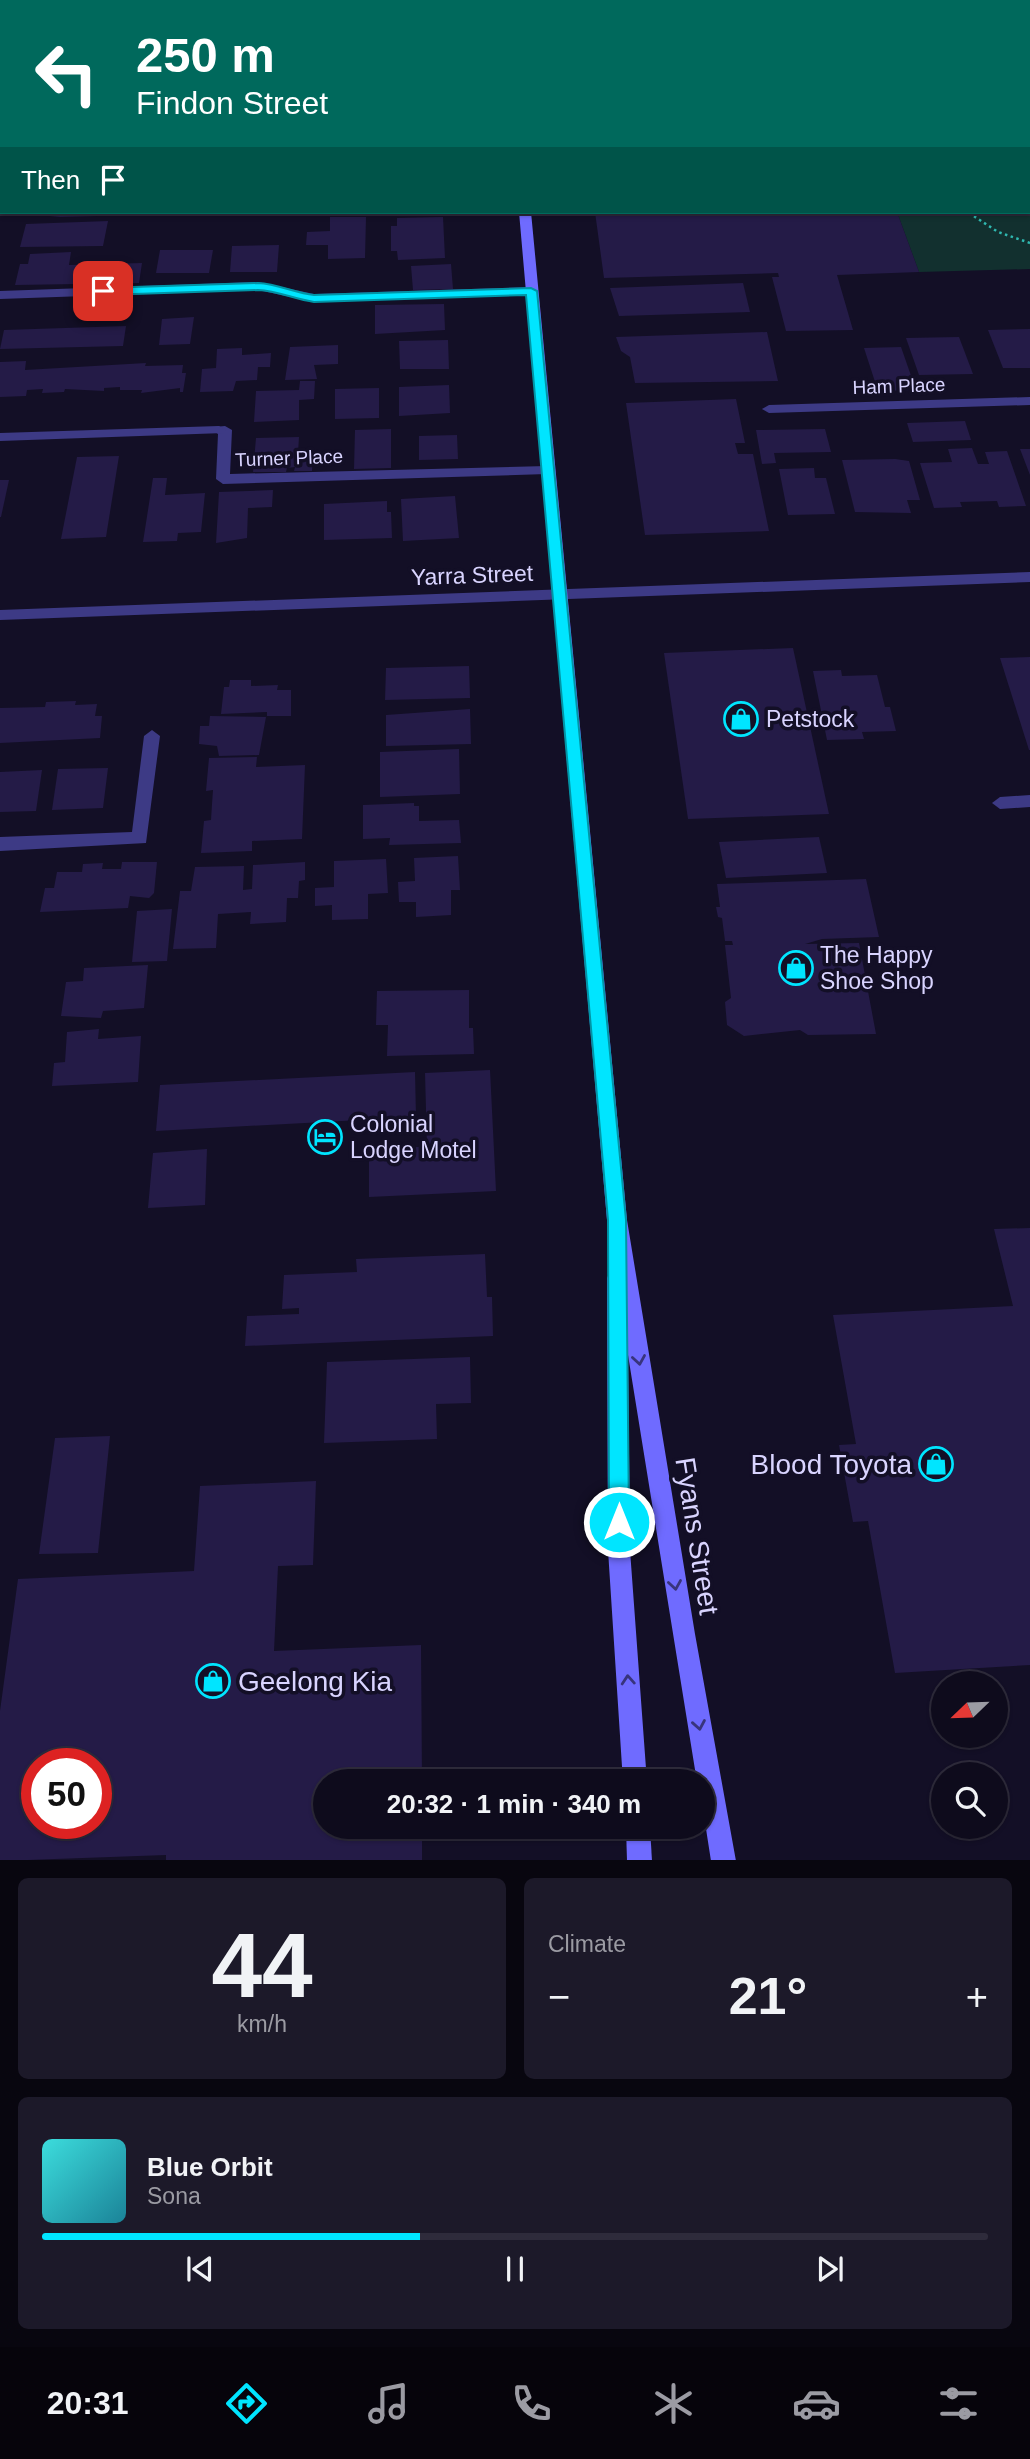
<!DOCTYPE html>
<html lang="en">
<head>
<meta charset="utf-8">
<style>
  body { margin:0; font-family:Helvetica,sans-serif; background:#1c1929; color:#f1f3f6; height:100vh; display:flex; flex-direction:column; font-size:26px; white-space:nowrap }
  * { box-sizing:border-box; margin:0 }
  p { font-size:23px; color:#9b9ba3 }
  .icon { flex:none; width:38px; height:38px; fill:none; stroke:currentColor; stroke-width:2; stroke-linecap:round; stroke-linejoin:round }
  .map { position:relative; height:1860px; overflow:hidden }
  .side { display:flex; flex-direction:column; gap:18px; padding:18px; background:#08060f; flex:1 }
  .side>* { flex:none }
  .hud { position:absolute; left:0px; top:0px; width:1031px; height:214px; box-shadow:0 2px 5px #0004,0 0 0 2px #2e2b3b; background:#00695c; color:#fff; overflow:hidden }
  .needle { width:46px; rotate:247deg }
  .buttons { position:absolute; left:931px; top:1671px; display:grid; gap:14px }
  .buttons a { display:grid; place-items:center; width:77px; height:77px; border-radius:50%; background:#0e0b1c; box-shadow:0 2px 5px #0004,0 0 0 2px #2e2b3b; font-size:35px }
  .speed { position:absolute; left:21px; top:1748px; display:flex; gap:14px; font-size:35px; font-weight:700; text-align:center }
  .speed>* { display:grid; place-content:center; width:91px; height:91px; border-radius:50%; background:#0e0b1c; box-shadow:0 2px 5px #0004,0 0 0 2px #2e2b3b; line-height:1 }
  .speed .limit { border:10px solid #d22; background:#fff; color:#111 }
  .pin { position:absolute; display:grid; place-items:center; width:60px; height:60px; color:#fff; margin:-30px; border-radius:14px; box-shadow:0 4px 10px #0006 }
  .me { position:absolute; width:77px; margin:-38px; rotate:0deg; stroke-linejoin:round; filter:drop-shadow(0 0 5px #0008) }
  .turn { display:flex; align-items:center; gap:24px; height:147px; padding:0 21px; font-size:32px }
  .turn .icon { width:91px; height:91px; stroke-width:2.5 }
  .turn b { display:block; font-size:49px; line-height:60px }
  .then { display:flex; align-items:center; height:66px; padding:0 21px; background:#0003; gap:14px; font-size:26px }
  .big { font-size:52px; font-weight:700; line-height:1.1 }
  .side .widget { flex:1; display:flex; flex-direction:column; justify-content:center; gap:10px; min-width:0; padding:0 24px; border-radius:10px; background:#1c1929 }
  .side .dial { align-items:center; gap:0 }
  .dial b { font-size:91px; line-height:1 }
  .song { display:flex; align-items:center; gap:21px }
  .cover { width:84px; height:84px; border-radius:10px; background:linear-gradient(135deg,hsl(180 70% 55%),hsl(190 70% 35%)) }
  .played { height:7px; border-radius:4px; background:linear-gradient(90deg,#00e5ff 40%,#2e2b3b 40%) }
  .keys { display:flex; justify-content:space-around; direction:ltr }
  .heat { display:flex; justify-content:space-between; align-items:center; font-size:38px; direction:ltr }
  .side .tiles { flex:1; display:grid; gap:18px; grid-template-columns:1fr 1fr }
  .widget:last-child { grid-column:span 2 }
  .trip { position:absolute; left:313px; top:1769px; width:402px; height:70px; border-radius:35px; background:#0e0b1c; box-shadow:0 2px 5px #0004,0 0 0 2px #2e2b3b; font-weight:700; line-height:70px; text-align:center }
  .tab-bar { display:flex; height:112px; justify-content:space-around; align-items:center; background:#06040b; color:#9b9ba3 }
  .tab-bar .icon { width:49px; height:49px }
  .tab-bar .on { color:#00e5ff }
  .tab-bar b { font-size:32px; color:#f1f3f6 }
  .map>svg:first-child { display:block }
  .green { fill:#12302f }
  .building { fill:#241b47; fill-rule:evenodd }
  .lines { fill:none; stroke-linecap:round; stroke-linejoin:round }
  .path { stroke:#2fb8b0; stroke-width:2.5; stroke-dasharray:2.5 3.5; stroke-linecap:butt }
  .service { fill:#3d3a85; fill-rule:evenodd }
  .minor { fill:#3d3a85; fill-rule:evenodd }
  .tertiary { fill:#3d3a85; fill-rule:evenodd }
  .secondary { fill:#6f6bff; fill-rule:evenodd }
  .oneway { stroke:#38347d }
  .route { fill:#00e5ff; stroke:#0095a6; stroke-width:2 }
  .labels { text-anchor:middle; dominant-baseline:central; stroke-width:7; stroke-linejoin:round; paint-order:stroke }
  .far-street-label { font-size:19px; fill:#d9d4ff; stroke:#130f26 }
  .street-label { font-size:23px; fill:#d9d4ff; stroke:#130f26 }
  .poi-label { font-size:23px; fill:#d9d4ff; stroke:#130f26; text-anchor:start }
  .near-poi-label { font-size:28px; fill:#d9d4ff; stroke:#130f26; text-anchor:end }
  .near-street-label { font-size:28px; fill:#d9d4ff; stroke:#130f26 }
</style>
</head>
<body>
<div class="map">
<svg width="1030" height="1861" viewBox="0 0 1030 1861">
  <rect width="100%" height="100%" fill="#130f26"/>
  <polygon class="green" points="1030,179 1030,269 919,272 897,212 1029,212"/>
  <g class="building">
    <polygon points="40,212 135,212 135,215 60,217 40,215"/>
    <polygon points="595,212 897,212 919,272 837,275 853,330 786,331 772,277 779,277 778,273 604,278"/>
    <polygon points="330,217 366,217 365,258 328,259 328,245 306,245 307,232 330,231"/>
    <polygon points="443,217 445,258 398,260 397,251 391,251 391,226 397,226 397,218"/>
    <polygon points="108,221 103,246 20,247 26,224"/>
    <polygon points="279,245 277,272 230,272 232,246"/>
    <polygon points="160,250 213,250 209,273 156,273"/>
    <polygon points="71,252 69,265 142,263 139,283 15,285 20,264 28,264 30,254"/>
    <polygon points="451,264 453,289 413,290 411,266"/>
    <polygon points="743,283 750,312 619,316 610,288"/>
    <polygon points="444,304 445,330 375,334 375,305"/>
    <polygon points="194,317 190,344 159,345 162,319"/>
    <polygon points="126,326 123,346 0,349 4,330"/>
    <polygon points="1030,329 1030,368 1003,368 988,330"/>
    <polygon points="767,332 778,381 635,383 630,357 621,351 616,337"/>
    <polygon points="959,337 973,374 919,375 906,338"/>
    <polygon points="448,340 449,369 400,369 399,341"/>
    <polygon points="338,345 338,364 314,365 317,379 285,380 290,347"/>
    <polygon points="901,347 916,390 878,391 864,348"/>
    <polygon points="242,348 242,355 271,353 270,367 258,367 257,380 236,381 233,391 200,392 202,369 216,368 217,349"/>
    <polygon points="26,361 25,370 146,363 145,366 183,365 182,373 186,373 183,392 180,392 180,388 141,393 142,390 120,390 120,387 104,388 104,391 65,389 64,392 42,393 43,389 27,390 26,396 0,397 0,362"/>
    <polygon points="300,381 315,381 314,399 299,400 299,420 254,422 256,391 299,390"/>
    <polygon points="449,385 450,413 399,416 399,387"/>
    <polygon points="379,388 379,418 335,419 335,389"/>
    <polygon points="736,399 745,443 735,443 738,454 753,454 769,531 645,535 626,403"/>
    <polygon points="965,421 971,440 913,442 907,423"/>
    <polygon points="391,429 391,468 354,469 355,430"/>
    <polygon points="825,429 831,452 774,453 776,463 762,464 756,430"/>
    <polygon points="457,435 458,459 419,460 419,436"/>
    <polygon points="299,437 298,453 313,453 312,471 294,471 295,467 287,468 286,472 253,472 256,438"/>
    <polygon points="972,448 978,464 989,464 985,452 1007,451 1026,506 999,507 997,501 960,502 962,507 934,508 920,463 952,462 948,449"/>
    <polygon points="1020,449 1030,449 1030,475"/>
    <polygon points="119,456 106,537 61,539 77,457"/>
    <polygon points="895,459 909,461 920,500 907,500 911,513 855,512 842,460"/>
    <polygon points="814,468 815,478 826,478 835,514 788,515 779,469"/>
    <polygon points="153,478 167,478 165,495 205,493 201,532 178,533 177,541 143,542"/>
    <polygon points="0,480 9,480 1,517 0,517"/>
    <polygon points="273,490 272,507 248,508 247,538 216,543 219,492"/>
    <polygon points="455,496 459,538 403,541 401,499"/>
    <polygon points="387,501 387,512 391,512 392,538 324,540 324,504"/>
    <polygon points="793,648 829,814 688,819 664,653"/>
    <polygon points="1030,657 1030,750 1029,750 1000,658"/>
    <polygon points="469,666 470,698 385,700 386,668"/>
    <polygon points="841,670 842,676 877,675 885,707 890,707 896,731 862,732 864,739 827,740 813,671"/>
    <polygon points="230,680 251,680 251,686 278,685 277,690 291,690 291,716 267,716 267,712 221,714 224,687 229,687"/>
    <polygon points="76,701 75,705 97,704 95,716 102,716 100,738 0,743 0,708 45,707 46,702"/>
    <polygon points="470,709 471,744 386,746 386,715"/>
    <polygon points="210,716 266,717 259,755 219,756 217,746 199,744 200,726 209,726"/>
    <polygon points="459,749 460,794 380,797 380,752"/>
    <polygon points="257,757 256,767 305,765 302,839 252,841 252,851 201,853 204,821 211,820 212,804 213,790 206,791 209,758"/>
    <polygon points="108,768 103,808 52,810 58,769"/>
    <polygon points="42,770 36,811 0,812 0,772"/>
    <polygon points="414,803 414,806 419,806 419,821 459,820 461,843 389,845 390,838 363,839 363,805"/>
    <polygon points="819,837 827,873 726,878 719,842"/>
    <polygon points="458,856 460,890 451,890 451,915 416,917 416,902 399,902 398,882 415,881 414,858"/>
    <polygon points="386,859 388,893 368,894 368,919 332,920 332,905 315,906 315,888 334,887 334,861"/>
    <polygon points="122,862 157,862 154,893 149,898 130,896 128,908 40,912 45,888 54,888 57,872 82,872 83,864 103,863 102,869 121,869"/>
    <polygon points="305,862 305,880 299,881 298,898 287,898 286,922 250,924 251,912 218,914 216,948 173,949 180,891 191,891 195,867 244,866 243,890 252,889 253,865"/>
    <polygon points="866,879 879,937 822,939 805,944 859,943 876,1034 808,1035 800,1030 744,1036 727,1025 725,1002 731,998 725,945 733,945 732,941 725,941 722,918 718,917 716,907 720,907 717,884"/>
    <polygon points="172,909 167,961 132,962 137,911"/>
    <polygon points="148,965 144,1008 103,1011 101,1018 61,1016 66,982 83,981 84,968"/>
    <polygon points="469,990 469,1028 473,1028 474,1054 387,1056 388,1025 376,1025 377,991"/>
    <polygon points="99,1029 98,1039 141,1036 138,1082 52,1086 54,1063 65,1062 67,1032"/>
    <polygon points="490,1070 496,1191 369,1197 369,1152 427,1146 425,1073"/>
    <polygon points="415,1072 416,1117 156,1131 160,1085"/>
    <polygon points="207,1149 205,1205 148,1208 153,1153"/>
    <polygon points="1030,1228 1030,1665 895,1673 868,1521 853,1522 839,1445 856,1444 833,1315 1013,1306 994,1229"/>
    <polygon points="485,1254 487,1297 492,1297 493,1336 245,1346 247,1316 299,1314 299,1308 282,1309 284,1275 357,1272 356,1259"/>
    <polygon points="470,1357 471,1403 436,1404 437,1439 324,1443 327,1362"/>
    <polygon points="110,1436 98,1553 39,1554 55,1438"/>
    <path d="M316,1481l-3,84 -35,1 -4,85 147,-6 1,137h-96v45h96v34h-256v-6l-166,6v-150l18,-132 176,-8 6,-85zM37,1764h59v60h-59z"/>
  </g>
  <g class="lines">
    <polyline class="path" points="969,213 998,232 1030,243"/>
    <g class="service">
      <rect x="1029" y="138" width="1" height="6"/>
      <polygon points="1030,397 1030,405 769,413 762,409 769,405"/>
      <polygon points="225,426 232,430 230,474 547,466 554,470 547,474 223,484 216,479 218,434 212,430 214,427"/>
      <polygon points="152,730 160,736 146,843 0,851 0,837 132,832 144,736"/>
      <polygon points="1030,795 1030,807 1000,809 992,803 1000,797"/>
    </g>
    <g class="minor">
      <polygon points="0,0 12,0 0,3"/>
      <rect x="36" y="0" width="10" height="2"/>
      <polygon points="960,0 970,0 971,2 961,2"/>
      <rect x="0" y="94" width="2" height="6"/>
      <rect x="1029" y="133" width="1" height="8"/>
      <polygon points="0,146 2,146 0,159"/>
      <rect x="1029" y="168" width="1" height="6"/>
      <polygon points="258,282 314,294 531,287 537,291 531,295 314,302 258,290 0,299 0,291"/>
      <polygon points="219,426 226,430 224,433 0,441 0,433"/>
    </g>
    <polygon class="tertiary" points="1030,572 1030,582 0,620 0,610"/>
    <g class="secondary">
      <rect x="498" y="0" width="10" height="2"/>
      <polygon points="519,212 531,212 627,1220 695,1634 736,1861 711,1861 704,1816 704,1782 697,1782 628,1355 630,1550 647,1782 623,1782 608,1550 607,1278 610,1271 615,1269 607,1220"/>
      <polygon points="626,1827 650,1827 652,1861 627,1861"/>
    </g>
  </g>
  <defs><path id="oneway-chevron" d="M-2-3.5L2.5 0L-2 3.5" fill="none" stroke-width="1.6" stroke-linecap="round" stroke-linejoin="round" transform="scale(1.75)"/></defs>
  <g class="oneway">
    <use href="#oneway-chevron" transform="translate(639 1360) rotate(81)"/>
    <use href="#oneway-chevron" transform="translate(675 1585) rotate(81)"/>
    <use href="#oneway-chevron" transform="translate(628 1680) rotate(-94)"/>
    <use href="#oneway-chevron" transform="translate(699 1725) rotate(80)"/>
  </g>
  <path class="route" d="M258,283c20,1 37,10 56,12l217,-7 6,3 89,929 3,302 -3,7 -7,3 -7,-3 -3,-7 -1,-302 -82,-925 -212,7c-20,-3 -36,-11 -56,-12l-155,5 -5,-4 5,-3z"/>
  <defs>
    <g id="shop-ring" transform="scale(1.75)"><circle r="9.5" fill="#130f26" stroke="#00e5ff" stroke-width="1.5"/><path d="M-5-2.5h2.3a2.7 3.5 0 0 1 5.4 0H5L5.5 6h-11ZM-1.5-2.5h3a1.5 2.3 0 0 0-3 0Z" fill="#00e5ff"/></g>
    <g id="hotel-ring" transform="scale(1.75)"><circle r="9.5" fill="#130f26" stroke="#00e5ff" stroke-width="1.5"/><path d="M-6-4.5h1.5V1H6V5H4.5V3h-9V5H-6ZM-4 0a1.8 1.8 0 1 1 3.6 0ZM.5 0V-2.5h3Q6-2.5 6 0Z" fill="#00e5ff"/></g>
  </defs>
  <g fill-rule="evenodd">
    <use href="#shop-ring" x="741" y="719"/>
    <use href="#shop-ring" x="796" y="968"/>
    <use href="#hotel-ring" x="325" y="1137"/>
    <use href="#shop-ring" x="936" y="1464"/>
    <use href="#shop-ring" x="213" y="1681"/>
  </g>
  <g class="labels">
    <g class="far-street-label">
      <text transform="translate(899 386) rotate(-2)">Ham Place</text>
      <text transform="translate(289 458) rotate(-2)">Turner Place</text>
    </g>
    <g class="street-label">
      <text transform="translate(472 575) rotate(-2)">Yarra Street</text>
    </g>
    <g class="poi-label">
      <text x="766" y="719">Petstock</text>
      <text x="820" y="955">The Happy<tspan x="820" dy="26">Shoe Shop</tspan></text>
      <text x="350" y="1124">Colonial<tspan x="350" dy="26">Lodge Motel</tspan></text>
    </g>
    <g class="near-poi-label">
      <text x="912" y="1464">Blood Toyota</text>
      <text x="238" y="1681" text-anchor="start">Geelong Kia</text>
    </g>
    <g class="near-street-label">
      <text transform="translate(697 1536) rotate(81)">Fyans Street</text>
    </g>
  </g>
</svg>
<div class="buttons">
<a><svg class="needle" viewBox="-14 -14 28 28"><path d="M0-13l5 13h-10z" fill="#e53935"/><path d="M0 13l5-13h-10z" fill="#9b9ba3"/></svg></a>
<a><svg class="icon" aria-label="search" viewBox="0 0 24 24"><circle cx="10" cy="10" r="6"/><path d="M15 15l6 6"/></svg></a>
</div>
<div class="speed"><div class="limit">50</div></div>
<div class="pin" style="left:103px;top:291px;background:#d93025"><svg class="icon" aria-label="arrive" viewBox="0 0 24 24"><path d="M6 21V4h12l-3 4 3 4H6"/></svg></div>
<svg class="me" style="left:619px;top:1522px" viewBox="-20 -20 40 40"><circle r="17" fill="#00e5ff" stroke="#fff" stroke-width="3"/><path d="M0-11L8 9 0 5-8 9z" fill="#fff"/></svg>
<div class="trip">20:32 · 1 min · 340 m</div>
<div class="hud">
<div class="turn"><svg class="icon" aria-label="left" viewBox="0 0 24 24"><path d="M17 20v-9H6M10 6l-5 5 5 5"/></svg><div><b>250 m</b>Findon Street</div></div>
<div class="then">Then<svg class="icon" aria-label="arrive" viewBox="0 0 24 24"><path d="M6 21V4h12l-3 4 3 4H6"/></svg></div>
</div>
</div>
<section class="side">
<div class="tiles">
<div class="widget dial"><b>44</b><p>km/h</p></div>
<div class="widget"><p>Climate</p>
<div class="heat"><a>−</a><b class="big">21°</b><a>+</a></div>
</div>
<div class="widget">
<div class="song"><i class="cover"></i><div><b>Blue Orbit</b><p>Sona</p></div></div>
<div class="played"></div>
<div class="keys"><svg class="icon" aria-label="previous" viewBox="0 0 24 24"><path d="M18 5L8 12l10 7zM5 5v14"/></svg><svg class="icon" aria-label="pause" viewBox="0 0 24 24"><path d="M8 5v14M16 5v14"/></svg><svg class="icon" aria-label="next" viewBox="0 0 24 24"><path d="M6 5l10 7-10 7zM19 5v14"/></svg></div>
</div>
</div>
</section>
<nav class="tab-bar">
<b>20:31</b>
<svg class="icon on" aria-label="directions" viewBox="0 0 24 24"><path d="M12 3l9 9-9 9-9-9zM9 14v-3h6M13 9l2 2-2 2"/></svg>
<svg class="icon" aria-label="music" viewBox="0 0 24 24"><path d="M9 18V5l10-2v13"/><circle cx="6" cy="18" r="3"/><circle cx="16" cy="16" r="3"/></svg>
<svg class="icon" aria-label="phone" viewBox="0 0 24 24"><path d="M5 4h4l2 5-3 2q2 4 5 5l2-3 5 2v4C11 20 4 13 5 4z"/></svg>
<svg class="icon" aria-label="climate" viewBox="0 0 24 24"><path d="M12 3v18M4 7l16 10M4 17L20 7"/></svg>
<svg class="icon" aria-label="car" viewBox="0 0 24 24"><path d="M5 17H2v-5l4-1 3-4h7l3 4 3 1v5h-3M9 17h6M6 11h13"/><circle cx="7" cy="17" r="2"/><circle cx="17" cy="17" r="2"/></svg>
<svg class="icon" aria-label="filters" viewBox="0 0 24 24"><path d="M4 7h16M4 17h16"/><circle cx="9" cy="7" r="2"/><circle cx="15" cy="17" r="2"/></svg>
</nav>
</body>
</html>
